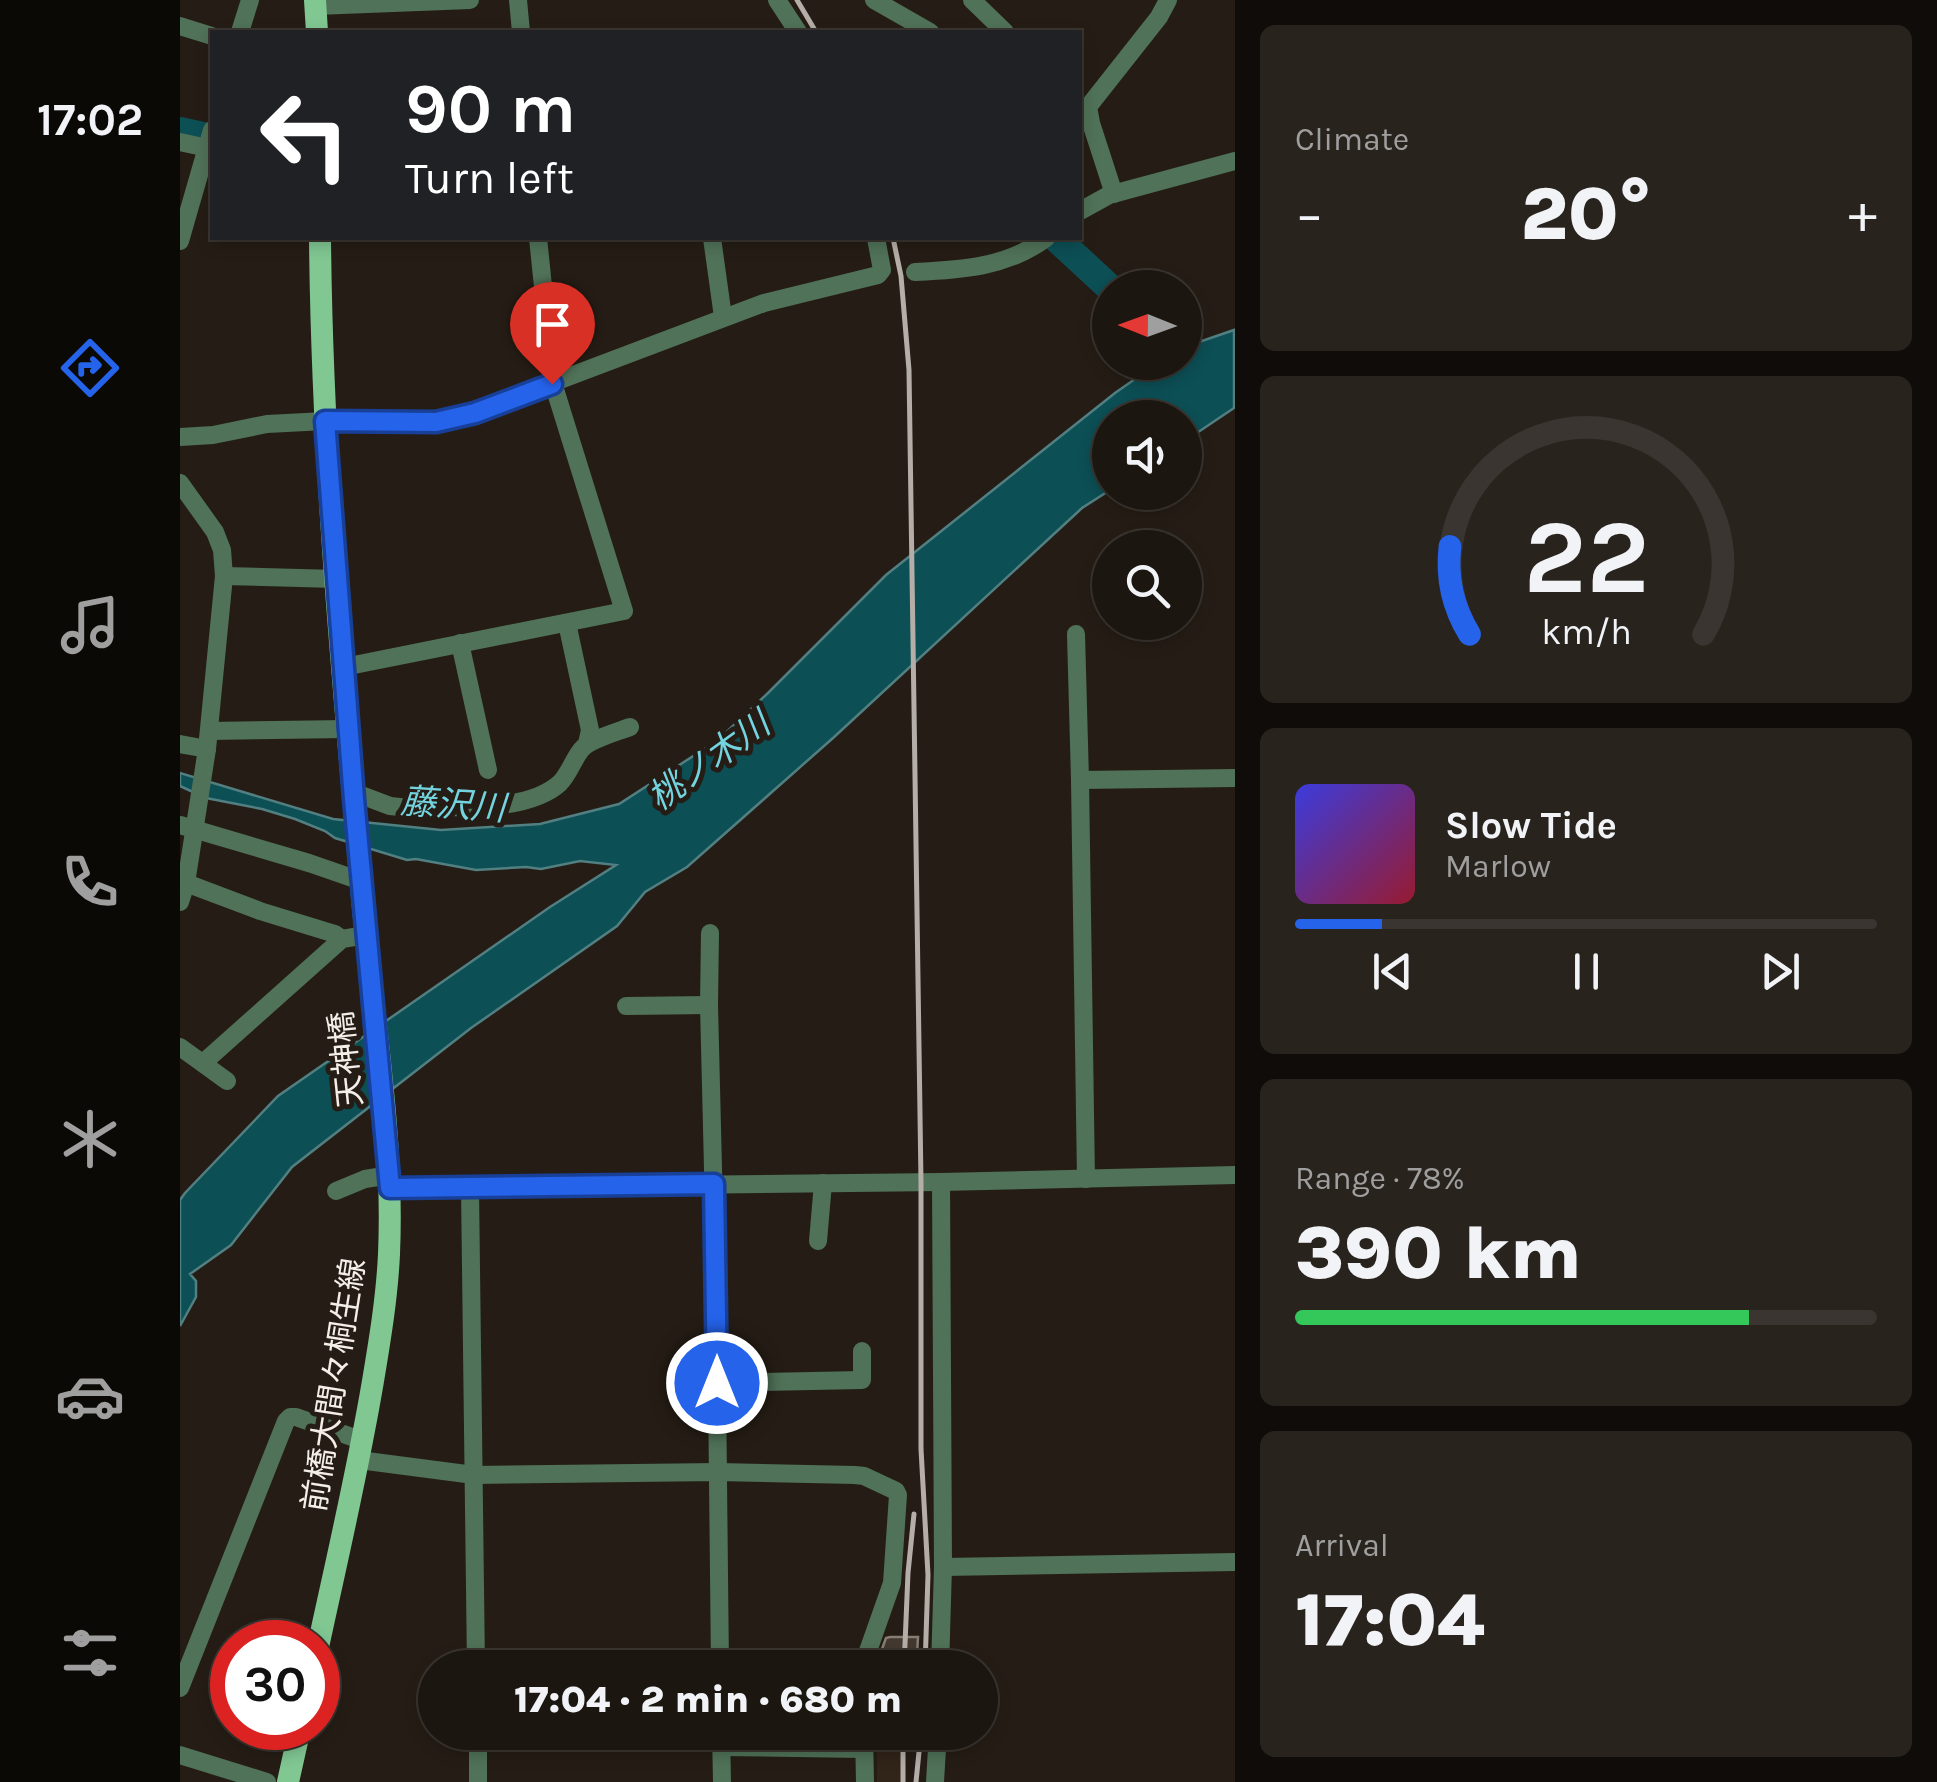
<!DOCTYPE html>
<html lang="en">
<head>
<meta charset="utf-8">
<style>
  body { margin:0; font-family:Karla,"Noto Sans JP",sans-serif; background:#29231e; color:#f1f3f6; height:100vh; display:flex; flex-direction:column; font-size:38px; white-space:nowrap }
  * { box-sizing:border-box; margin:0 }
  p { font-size:32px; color:#a09f9f }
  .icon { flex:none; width:55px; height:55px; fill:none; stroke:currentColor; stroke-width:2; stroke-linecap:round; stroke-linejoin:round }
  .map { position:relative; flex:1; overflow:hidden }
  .side { display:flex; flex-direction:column; gap:25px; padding:25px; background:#0f0c09; width:702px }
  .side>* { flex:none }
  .guide { position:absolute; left:30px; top:30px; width:872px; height:210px; border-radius:0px; box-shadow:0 5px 15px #0003,0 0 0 2px #3a3530; background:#202124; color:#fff; overflow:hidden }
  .needle { width:65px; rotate:271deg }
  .fabs { position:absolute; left:912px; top:270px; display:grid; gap:20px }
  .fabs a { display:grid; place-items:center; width:110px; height:110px; border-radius:50%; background:#1c1610; box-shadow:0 5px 15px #0003,0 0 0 2px #3a3530; font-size:50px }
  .speed { position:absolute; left:30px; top:1620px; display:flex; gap:20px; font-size:50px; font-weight:700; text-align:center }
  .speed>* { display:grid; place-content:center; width:130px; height:130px; border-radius:50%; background:#1c1610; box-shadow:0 5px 15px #0003,0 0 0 2px #3a3530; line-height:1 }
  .speed .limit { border:15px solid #d22; background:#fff; color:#111 }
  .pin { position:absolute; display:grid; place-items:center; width:85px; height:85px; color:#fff; margin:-102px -42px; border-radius:50% 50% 50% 0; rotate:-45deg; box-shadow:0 0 10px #0007 }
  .pin .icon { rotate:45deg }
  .me { position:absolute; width:110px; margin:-55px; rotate:0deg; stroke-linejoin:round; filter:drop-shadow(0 0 8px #0008) }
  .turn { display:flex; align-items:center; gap:35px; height:210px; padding:0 30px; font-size:45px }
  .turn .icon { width:130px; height:130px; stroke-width:2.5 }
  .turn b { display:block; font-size:70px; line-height:85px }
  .big { font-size:75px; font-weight:800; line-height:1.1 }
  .side .widget { flex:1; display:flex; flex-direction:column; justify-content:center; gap:15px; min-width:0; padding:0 35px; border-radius:15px; background:#29231e }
  .side .dial { align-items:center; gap:0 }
  .dial svg { height:260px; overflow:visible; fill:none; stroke:#3a3530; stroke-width:7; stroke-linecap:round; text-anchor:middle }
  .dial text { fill:#f1f3f6; stroke:none }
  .song { display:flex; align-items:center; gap:30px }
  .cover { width:120px; height:120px; border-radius:15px; background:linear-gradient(135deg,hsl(240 70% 55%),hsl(350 70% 35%)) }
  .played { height:10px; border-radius:5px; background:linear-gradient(90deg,#2563eb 15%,#3a3530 15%) }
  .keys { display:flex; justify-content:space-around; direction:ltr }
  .heat { display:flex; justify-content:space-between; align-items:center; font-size:55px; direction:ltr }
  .charge { height:15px; border-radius:8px; background:linear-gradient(90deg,#34c759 78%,#3a3530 0) }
  .trip { position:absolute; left:238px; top:1650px; width:580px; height:100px; border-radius:50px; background:#1c1610; box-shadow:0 5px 15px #0003,0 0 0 2px #3a3530; font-weight:800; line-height:100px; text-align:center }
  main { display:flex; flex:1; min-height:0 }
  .menu { display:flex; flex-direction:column; width:180px; justify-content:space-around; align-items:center; background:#0b0906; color:#a09f9f }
  .menu .icon { width:70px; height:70px }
  .menu .on { color:#2563eb }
  .menu b { font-size:45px; color:#f1f3f6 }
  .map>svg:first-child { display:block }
  .built { fill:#312418 }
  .water { fill:#0c4f55; stroke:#527f81; stroke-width:2.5 }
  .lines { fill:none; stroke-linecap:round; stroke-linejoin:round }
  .river { stroke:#0c4f55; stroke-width:28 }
  .building { fill:#433931; stroke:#877d73; stroke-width:2.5 }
  .minor { stroke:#507258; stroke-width:18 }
  .major { stroke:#80c792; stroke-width:22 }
  .rail { stroke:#b5aea8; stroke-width:5 }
  .route-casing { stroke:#184099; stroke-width:25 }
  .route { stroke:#2563eb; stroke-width:18 }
  .labels { text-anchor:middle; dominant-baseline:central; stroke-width:10; stroke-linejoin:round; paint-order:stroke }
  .street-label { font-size:32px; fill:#f4eee9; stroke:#251d15 }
  .water-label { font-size:35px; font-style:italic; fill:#73d4df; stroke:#251d15 }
</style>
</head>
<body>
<main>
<nav class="menu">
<b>17:02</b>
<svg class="icon on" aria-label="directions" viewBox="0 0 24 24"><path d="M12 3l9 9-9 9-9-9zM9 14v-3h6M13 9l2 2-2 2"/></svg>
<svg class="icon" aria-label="music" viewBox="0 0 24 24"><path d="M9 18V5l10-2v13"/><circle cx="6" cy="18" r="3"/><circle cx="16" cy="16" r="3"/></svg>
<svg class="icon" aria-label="phone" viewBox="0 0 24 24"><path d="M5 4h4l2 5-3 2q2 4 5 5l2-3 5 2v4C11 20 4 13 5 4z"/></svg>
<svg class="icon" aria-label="climate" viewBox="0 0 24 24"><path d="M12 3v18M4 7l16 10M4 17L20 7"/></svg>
<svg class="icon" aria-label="car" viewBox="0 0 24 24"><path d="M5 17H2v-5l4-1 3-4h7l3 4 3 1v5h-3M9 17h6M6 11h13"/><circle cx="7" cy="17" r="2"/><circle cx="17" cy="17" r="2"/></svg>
<svg class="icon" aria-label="filters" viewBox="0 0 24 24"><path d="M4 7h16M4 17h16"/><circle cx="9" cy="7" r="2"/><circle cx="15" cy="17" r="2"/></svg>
</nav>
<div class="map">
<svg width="1055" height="1782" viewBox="0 0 1055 1782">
  <rect width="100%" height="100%" fill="#251d15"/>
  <polygon class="built" points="722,1734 722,1782 697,1782 697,1744 705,1743 706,1736"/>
  <polygon class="water" points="1054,330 1054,408 1005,441 1005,418 930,418 930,490 902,508 653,738 507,867 465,892 437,926 291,1028 112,1167 51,1245 10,1274 16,1281 16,1297 0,1326 0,1200 5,1193 98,1096 370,907 436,865 400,861 361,869 346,867 296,870 236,859 227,860 155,838 145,831 115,819 82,809 26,798 0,786 0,773 153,819 261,830 360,824 439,804 538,740 588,693 706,575 935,393 978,363 1005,362 1005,343 1019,342"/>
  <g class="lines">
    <g class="river">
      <polyline points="0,131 32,138"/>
      <polyline points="876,238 930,288"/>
    </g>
  </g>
  <polygon class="building" points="710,1637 738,1637 737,1655 714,1653 714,1660 704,1660 704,1668 695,1668 706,1638"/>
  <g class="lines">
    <g class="minor">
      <polyline points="338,0 341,32"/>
      <polyline points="597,0 618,32"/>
      <polyline points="694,0 750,32"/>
      <polyline points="792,0 825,32"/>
      <polyline points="136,6 290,0"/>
      <polyline points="0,26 32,36"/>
      <polyline points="60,32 70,0"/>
      <polyline points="0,142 32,149"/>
      <polyline points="934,194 911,123 908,107 979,17 988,0"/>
      <polyline points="900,211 929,195 1055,161"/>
      <polyline points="532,238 543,317"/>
      <polyline points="0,241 32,130"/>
      <path d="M735,272c46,-2 93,-5 131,-34"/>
      <polyline points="0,437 33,435 87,424 145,421 256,422 277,419 584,303 698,275 702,270 696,238"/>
      <polyline points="0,483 35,532 42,550 44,576 27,749 6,883 0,902"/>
      <polyline points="44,576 156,579"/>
      <polyline points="387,623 410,730 407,744"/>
      <polyline points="896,634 900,780 906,1179"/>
      <polyline points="280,643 308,770"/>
      <polyline points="164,667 444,611 373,383 358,238"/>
      <polyline points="29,731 168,729"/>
      <polyline points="0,744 27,749"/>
      <polyline points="900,780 1055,778"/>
      <path d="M173,792l37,14 10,1c44,-1 125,8 160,-24 9,-9 13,-23 21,-33 7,-10 36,-18 49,-23"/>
      <polyline points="0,825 129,863 181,881"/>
      <polyline points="6,883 80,911 155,934 162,939"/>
      <polyline points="530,933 529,1005 536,1291 540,1668"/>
      <polyline points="446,1006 529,1005"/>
      <polyline points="0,1047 47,1081"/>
      <polyline points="23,1063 162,939 186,935"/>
      <polyline points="210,1188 761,1182 1055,1175"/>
      <polyline points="290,1188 296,1668"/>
      <polyline points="156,1191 185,1179 210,1175"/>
      <polyline points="638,1241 643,1183"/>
      <polyline points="537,1383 682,1380 682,1351"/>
      <polyline points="179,1460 294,1475 538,1472 675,1475 684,1476 716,1491 718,1495 712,1583 682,1668"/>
      <polyline points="763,1567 1055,1562"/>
      <polyline points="760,1668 763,1567 761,1182"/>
      <polyline points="0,1688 106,1421 110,1417 116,1417 183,1441"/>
      <polyline points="298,1732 298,1782"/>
      <polyline points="541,1732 542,1782"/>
      <polyline points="684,1732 685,1782"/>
      <polyline points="541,1747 684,1749"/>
      <polyline points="0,1755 87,1782"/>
      <polyline points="755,1782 758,1732"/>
    </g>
    <g class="major">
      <polyline points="135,0 137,32"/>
      <path d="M138,1647c19,-88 40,-177 55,-266 7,-42 14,-84 16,-127 5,-116 -15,-231 -26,-346 -20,-223 -41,-447 -43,-670"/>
      <polyline points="108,1782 120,1728"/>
    </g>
    <g class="rail">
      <polyline points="617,0 636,32"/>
      <polyline points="713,238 721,276 729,370 741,1182 741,1449 748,1575 745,1668"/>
      <polyline points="724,1668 728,1573 734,1514"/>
      <polyline points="723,1782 723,1732"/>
      <polyline points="736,1782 741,1732"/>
    </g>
  </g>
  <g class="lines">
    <g class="route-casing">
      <polyline id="route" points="372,384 295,413 256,422 145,421 174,799 210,1188 534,1184 537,1383"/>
    </g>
    <use href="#route" class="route"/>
  </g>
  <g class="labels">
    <g class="street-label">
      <text transform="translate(166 1059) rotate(-96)">天神橋</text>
      <text transform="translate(154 1385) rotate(-81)">前橋大間々桐生線</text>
    </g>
    <g class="water-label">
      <text transform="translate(529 761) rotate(-36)">桃ノ木川</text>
      <text transform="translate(273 805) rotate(4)">藤沢川</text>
    </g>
  </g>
</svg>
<div class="fabs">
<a><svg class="needle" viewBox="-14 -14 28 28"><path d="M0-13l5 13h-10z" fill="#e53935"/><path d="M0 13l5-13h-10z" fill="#a09f9f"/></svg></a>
<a><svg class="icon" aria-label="sound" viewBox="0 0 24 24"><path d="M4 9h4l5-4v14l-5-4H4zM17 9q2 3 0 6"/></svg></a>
<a><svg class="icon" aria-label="search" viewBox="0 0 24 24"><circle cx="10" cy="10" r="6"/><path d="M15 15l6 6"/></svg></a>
</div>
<div class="speed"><div class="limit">30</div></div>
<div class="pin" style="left:372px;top:384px;background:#d93025"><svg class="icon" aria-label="arrive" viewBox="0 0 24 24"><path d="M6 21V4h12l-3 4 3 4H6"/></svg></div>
<svg class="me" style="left:537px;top:1383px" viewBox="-20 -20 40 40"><circle r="17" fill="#2563eb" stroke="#fff" stroke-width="3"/><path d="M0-11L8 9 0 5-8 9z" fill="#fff"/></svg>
<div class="trip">17:04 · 2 min · 680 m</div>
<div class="guide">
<div class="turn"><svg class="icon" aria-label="left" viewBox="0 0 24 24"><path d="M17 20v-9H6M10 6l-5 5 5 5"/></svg><div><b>90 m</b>Turn left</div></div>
</div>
</div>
<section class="side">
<div class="widget"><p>Climate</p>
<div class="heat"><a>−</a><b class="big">20°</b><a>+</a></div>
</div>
<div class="widget dial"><svg viewBox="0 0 100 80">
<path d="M14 69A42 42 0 1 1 86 69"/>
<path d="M14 69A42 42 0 0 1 8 42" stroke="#2563eb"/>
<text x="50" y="56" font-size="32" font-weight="700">22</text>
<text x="50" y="72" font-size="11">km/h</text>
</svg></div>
<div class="widget">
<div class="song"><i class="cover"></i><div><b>Slow Tide</b><p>Marlow</p></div></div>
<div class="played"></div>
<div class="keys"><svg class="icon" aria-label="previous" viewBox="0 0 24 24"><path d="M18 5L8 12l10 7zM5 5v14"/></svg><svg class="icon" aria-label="pause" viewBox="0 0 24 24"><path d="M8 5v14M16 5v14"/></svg><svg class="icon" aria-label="next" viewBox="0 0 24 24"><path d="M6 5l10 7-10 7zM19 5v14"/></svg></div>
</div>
<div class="widget"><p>Range · 78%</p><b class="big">390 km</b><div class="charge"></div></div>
<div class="widget"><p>Arrival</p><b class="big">17:04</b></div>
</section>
</main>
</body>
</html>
